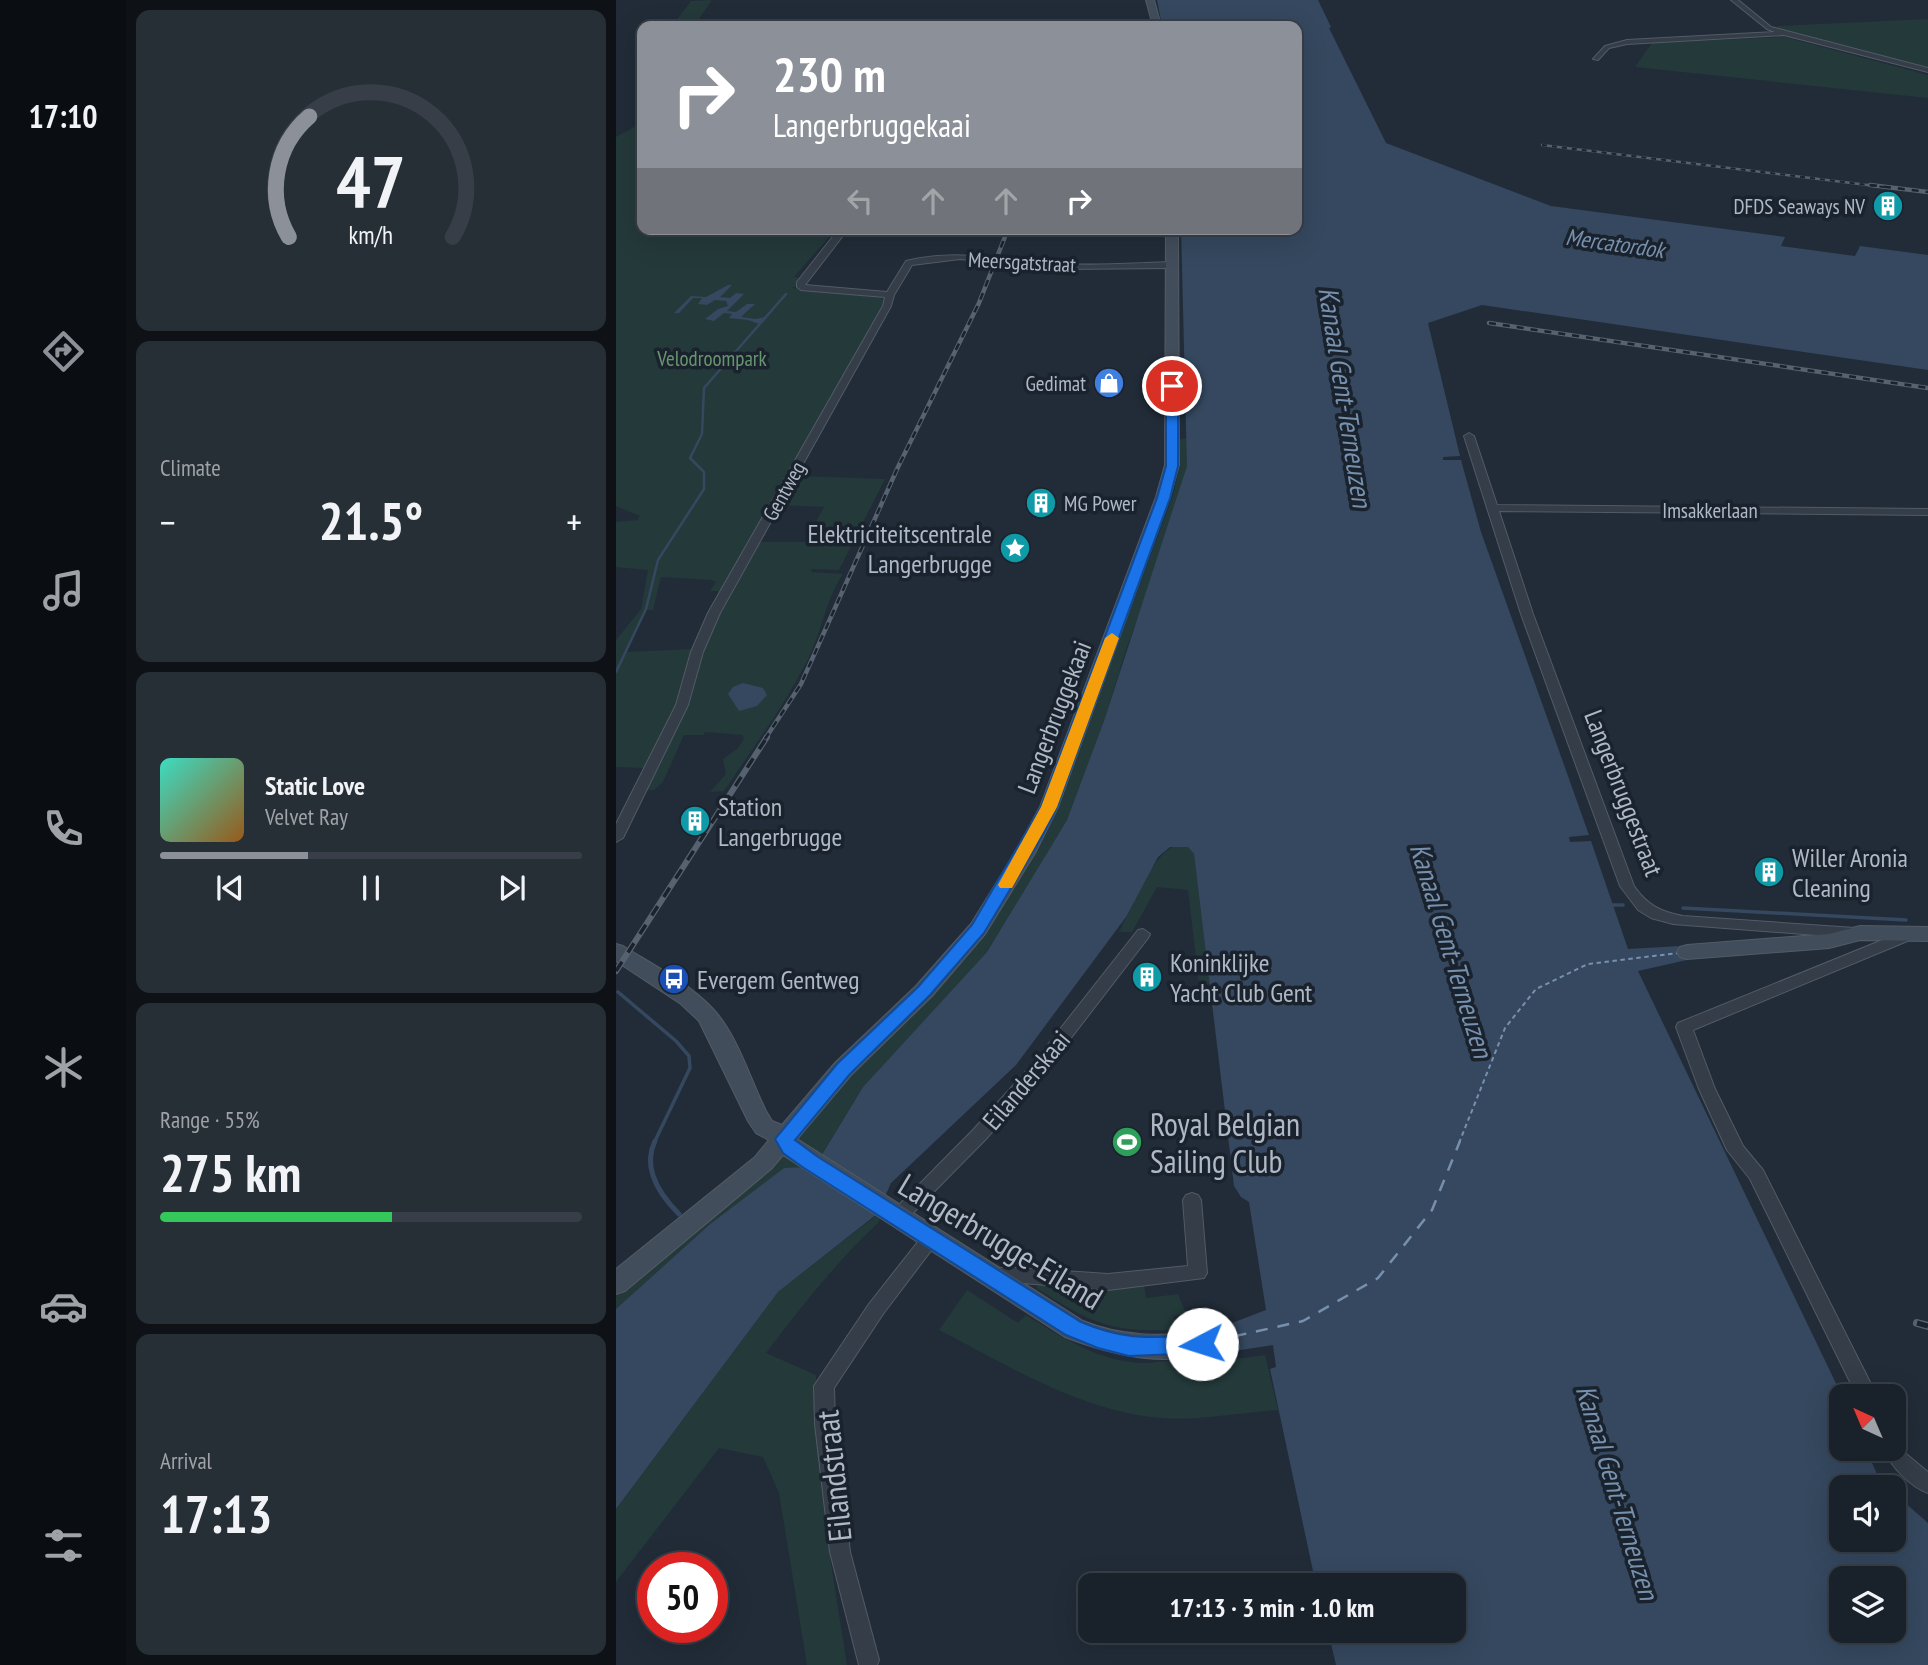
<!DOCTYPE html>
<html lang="en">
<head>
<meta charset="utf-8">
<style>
  body { margin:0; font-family:"PT Sans Narrow",sans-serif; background:#262e36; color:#f1f3f6; height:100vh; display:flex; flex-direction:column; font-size:26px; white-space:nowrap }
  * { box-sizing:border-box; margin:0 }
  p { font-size:23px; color:#9fa3a8 }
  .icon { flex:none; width:38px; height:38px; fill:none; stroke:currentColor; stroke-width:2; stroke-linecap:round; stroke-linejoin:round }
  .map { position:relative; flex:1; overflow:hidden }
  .drawer { display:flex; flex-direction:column; gap:10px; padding:10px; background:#0e1217; width:490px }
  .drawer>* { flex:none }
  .top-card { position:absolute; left:21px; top:21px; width:665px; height:214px; border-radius:14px; box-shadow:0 7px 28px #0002,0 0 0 2px #373e47; background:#8c9099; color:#fff; overflow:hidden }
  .needle { width:46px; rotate:316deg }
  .buttons { position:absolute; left:1213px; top:1384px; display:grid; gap:14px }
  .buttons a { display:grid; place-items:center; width:77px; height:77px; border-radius:14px; background:#19212a; box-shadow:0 7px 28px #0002,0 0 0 2px #373e47; font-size:35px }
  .speed { position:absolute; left:21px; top:1552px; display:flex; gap:14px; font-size:35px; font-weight:700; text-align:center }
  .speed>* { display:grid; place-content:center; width:91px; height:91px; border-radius:50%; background:#19212a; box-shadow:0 7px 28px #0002,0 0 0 2px #373e47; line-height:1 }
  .speed .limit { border:10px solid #d22; background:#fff; color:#111 }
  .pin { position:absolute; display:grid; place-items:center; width:60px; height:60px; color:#fff; margin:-30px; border:4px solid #fff; border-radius:50%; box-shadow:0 2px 7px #0007 }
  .me { position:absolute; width:77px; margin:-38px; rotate:265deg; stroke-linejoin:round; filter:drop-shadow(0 0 5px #0008) }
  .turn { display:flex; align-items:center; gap:24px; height:147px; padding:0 21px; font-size:32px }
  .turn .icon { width:91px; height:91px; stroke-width:2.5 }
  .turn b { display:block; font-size:49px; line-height:60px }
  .lanes { display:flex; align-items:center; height:66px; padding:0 21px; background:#0003; justify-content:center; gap:35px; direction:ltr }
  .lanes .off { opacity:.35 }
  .big { font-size:52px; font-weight:700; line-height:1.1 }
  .drawer .widget { flex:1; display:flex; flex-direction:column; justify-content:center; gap:10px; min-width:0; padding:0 24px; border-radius:14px; background:#262e36 }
  .drawer .dial { align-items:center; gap:0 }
  .dial svg { height:182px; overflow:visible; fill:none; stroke:#373e47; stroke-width:7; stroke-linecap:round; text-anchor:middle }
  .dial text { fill:#f1f3f6; stroke:none }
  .song { display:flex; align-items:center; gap:21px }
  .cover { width:84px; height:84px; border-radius:10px; background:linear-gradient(135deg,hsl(170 70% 55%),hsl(30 70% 35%)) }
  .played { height:7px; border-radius:4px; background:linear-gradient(90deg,#8c9099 35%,#373e47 35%) }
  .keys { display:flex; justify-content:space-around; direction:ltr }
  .heat { display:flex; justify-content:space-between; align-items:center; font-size:38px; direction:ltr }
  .charge { height:10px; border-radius:5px; background:linear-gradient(90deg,#34c759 55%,#373e47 0) }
  .trip { position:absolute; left:462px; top:1573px; width:388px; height:70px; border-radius:14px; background:#19212a; box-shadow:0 7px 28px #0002,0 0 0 2px #373e47; font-weight:700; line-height:70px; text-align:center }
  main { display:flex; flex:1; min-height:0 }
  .menu { display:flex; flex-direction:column; width:126px; justify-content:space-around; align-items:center; background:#0a0d11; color:#9fa3a8 }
  .menu .icon { width:49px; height:49px }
  .menu .current { color:#8c9099 }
  .menu b { font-size:32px; color:#f1f3f6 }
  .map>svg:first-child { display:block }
  .green { fill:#24393a }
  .water { fill:#35485f; fill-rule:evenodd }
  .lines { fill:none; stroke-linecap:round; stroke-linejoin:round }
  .stream-far2 { stroke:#35485f; stroke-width:2.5 }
  .stream-far1 { stroke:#35485f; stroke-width:3.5 }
  .stream { stroke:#35485f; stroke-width:5 }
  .ferry-far1 { stroke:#7790ad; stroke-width:2; stroke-dasharray:4.5 3.5; stroke-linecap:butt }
  .ferry { stroke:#7790ad; stroke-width:2.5; stroke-dasharray:12 10; stroke-linecap:butt }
  .minor-casing { stroke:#525b66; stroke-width:2 }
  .secondary-casing { stroke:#525b66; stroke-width:2 }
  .minor { fill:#343d48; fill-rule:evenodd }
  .secondary { fill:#424d5b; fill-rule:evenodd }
  .rail-far3-casing { stroke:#56626f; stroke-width:2.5 }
  .rail-far2-casing { stroke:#56626f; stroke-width:4.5 }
  .rail-far1-casing { stroke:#56626f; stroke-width:6 }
  .rail-casing { stroke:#56626f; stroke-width:8 }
  .rail-far3 { stroke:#1a232d; stroke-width:2; stroke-dasharray:5; stroke-linecap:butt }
  .rail-far2 { stroke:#1a232d; stroke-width:2.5; stroke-dasharray:7; stroke-linecap:butt }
  .rail-far1 { stroke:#1a232d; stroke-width:3.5; stroke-dasharray:11; stroke-linecap:butt }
  .rail { stroke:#1a232d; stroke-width:5; stroke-dasharray:15; stroke-linecap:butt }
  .route { fill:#1a73e8; stroke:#114b97; stroke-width:2 }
  .slow { fill:#f59e0b }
  .labels { text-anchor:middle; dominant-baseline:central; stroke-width:7; stroke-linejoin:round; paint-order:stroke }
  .far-poi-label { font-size:21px; fill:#afb8c5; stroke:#1a232d; text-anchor:end }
  .far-street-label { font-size:21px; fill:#afb8c5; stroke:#1a232d }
  .far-park-label { font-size:21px; fill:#67956f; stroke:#1a232d }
  .far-water-label { font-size:23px; font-style:italic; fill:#7790ad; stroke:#1a232d }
  .poi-label { font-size:26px; fill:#afb8c5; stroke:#1a232d; text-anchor:start }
  .street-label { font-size:26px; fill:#afb8c5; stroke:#1a232d }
  .water-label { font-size:28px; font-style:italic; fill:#7790ad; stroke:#1a232d }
  .near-poi-label { font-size:32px; fill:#afb8c5; stroke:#1a232d; text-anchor:start }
  .near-street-label { font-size:32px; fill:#afb8c5; stroke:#1a232d }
</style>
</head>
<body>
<main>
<nav class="menu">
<b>17:10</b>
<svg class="icon current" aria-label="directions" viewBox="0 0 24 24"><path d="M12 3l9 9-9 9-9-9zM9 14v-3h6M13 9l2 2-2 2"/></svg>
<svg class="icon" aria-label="music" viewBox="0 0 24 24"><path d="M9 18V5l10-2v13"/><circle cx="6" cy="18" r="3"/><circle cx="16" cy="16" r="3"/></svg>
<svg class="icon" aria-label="phone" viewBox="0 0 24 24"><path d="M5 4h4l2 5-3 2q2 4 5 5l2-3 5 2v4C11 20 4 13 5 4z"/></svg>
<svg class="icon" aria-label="climate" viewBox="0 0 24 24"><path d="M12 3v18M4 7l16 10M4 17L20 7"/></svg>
<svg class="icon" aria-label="car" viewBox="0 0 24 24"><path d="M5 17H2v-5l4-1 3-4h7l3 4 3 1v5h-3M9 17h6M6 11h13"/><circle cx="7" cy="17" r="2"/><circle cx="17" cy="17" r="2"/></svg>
<svg class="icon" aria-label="filters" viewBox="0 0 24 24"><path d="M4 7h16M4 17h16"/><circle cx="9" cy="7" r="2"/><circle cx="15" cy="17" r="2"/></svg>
</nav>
<section class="drawer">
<div class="widget dial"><svg viewBox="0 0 100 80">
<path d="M14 69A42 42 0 1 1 86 69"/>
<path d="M14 69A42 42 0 0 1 23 16" stroke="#8c9099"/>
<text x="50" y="56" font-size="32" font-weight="700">47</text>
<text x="50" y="72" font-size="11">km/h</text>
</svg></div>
<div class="widget"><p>Climate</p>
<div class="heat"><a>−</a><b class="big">21.5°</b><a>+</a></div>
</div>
<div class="widget">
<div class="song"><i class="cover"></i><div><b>Static Love</b><p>Velvet Ray</p></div></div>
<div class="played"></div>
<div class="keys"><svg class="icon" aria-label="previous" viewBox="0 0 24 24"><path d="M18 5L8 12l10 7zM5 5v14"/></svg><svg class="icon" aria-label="pause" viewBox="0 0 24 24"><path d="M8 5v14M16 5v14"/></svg><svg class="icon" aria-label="next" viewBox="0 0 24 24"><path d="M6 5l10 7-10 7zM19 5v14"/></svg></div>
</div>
<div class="widget"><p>Range · 55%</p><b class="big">275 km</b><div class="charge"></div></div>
<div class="widget"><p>Arrival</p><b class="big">17:13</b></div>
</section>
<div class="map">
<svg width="1312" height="1665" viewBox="0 0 1312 1665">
  <rect width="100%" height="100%" fill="#212c38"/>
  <g class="green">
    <polygon points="96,0 78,26 56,26 75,1"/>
    <polygon points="1312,19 1312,68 1165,32 1161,26"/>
    <polygon points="1169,37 1312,75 1312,98 1019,67 1036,43"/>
    <polygon points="20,126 26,127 26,229 220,229 178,277 185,278 181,286 176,288 263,296 269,301 107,591 94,591 100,582 96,580 45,577 37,610 30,610 9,652 78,649 60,705 29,768 0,767 0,640 25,609 32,570 0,567 0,522 22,520 24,516 0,506 0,137"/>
    <polygon points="572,438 571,466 543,560 511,647 489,718 451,820 371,952 247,1087 207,1153 190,1167 93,1225 0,1309 0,1295 297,1013 441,808 556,498 564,466 564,439"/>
    <path d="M179,476l90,3 -46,91 -27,-1 -1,3 32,2c-17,25 -21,57 -35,85 -23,46 -55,89 -84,132l-14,1 16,-18 -3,-15 15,-11 6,-9 -2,-4 -37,-3 -2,3h-19l-21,47 -9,8h-8l48,-104 9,-39 56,-105h46l19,-35 -45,-2z"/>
    <path d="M562,845l10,1 6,8 16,130h-11l-11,-94 -31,-3 -25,45h-13c12,-22 34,-82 59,-87z"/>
    <path d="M261,1215h3l-1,7c-43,40 -77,84 -113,131l50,22v51l14,131 17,108h-40l-28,-172 -16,-36 -44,-9 -103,134v-73l162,-217z"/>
    <path d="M423,1282l105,3 2,13 32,-4 8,19 -12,3 -2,14c-66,2 -81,-8 -136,-42z"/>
    <path d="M351,1290l51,33 8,-8c35,22 74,47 117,48 13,0 26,-3 39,-4l1,7 82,-11 13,55c-34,2 -84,11 -117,8 -81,-7 -152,-52 -222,-88z"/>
  </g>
  <g class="water">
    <path d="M541,0h161l13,27 -2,1 57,115 165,63 234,31 -4,9 74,10 5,-10 68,9v115l-446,-65 -54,18 32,133 -17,1v3h18l20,72 108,303 -20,2 1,5 21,-1 37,108 52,-3 7,14 -49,11 204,425 -1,53h25l14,32 8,6 -47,1v52h53v-47l34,30v142h-592l-8,-34h126v-45l-138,-1 -46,-216 6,-2 -3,-22 -65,10 -2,-22 60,-23 -17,-108 -8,-5 -7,-11 -40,-332 -6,-7h-18l-12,10 -32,60 -110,148 -125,118 -14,31 -99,78 -162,217v-200l93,-84 75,-57 22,-1 17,-14 40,-66 124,-135 80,-132 38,-102 82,-252 -6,-237h116v-203h-135zM1225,1578h53v53h-53z"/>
    <polygon points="112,285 116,285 104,297 114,298 120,293 128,294 111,311 120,312 131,304 139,304 125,317 140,319 149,317 143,324 132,320 113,318 116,314 108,313 98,321 89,319 102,309 112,306 110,301 99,300 91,305 82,304 86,298 77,298 63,313 58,313 75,296 90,297"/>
    <polygon points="127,683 147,688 151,695 141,706 123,711 112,694 117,687"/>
  </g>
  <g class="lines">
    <polyline class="stream-far2" points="0,672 30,609 42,560 88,489 88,472 74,458 86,434 88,388 170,294"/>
    <g class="stream-far1">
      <polyline points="996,905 1007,905"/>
      <polyline points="1067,908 1290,920"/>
      <polyline points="2,992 60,1041 73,1056 74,1068 38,1143"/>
    </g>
    <path class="stream" d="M39,1141c-13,27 5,54 24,73"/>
    <polyline class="ferry-far1" points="843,1143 889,1028 920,989 972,964 1062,953"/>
    <polyline class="ferry" points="597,1341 687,1321 762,1278 816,1210 844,1141"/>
    <g class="minor-casing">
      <g id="minor">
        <polygon points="1115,0 1122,0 1155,27 1312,68 1312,72 1168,35 1011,44 993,48 982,60 977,59 989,46 1011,40 1159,32 1151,29"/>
        <path d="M223,229h9l-43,56 82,7 19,-31c53,-13 103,0 157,3 36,2 73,-1 109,-2l4,3 -4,3 -109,1 -103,-10 -48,6 -18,30 -3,11 -171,307 -17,39 -15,53 -65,133 -7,4v-18l60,-119 15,-53 17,-39 175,-307 2,-9 -84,-7 -4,-3v-5z"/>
        <path d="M853,433l5,3 23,69 431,4v6l-429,-4 34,103 101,272c13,19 27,26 49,30l172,12 5,1 2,4 -2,4 -5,1 -182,-14 -22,-6 -13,-8 -18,-24 -99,-272 -57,-178z"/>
        <polygon points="1296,928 1301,929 1303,933 1301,937 1077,1030 1099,1089 1127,1146 1147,1170 1261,1396 1241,1396 1134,1179 1111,1150 1083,1089 1060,1027 1062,1023"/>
        <polygon points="527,929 534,934 532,938 431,1069 369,1140 288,1222 282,1224 276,1222 273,1217 276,1212 357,1130 419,1061 522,930"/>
        <polygon points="576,1193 582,1195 585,1200 591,1273 588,1278 492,1290 393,1282 383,1289 377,1286 374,1281 383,1269 389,1267 492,1274 572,1266 567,1200 570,1195"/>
        <polygon points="314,1232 320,1234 323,1239 320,1244 267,1314 218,1388 219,1424 234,1552 263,1660 261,1665 243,1665 214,1552 199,1424 198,1386 253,1304 308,1234"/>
        <path d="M1278,1440l6,3 5,10 23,19v21c-19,-7 -36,-26 -45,-44h11z"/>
      </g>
    </g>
    <g class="secondary-casing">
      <g id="secondary">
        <polygon points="530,0 538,0 545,26 537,26"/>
        <path d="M550,229h12l1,236 -9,32 -112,310 -23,46 -50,81 -53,62 -81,79 -54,64 286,182c39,16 77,15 119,12l9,3 4,8 -4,8c-47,16 -102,2 -146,-15l-282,-182 -12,14 -146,122 -9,3v-25l139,-112 14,-17 -13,-7 -8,-12 -49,-100 -18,-17 -65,-43v-17l7,2c30,19 66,37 90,63 25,27 37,70 53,102l6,10 10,4 53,-62 81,-77 55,-62 44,-71 25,-46 116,-310 9,-32z"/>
        <polygon points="1244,926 1312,927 1312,941 1244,940 1213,948 1071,959 1064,957 1061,952 1064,947 1071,945 1213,934"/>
      </g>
    </g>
    <use href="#minor" class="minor"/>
    <use href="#secondary" class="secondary"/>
    <g class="rail-far3-casing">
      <polyline id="rail-far3" points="926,145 1268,187"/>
    </g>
    <g class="rail-far2-casing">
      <g id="rail-far2">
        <polyline points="1254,185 1312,192"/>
        <polyline points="873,323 1312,388"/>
        <polyline points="149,739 185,684 282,467 363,303 392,229"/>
      </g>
    </g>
    <g class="rail-far1-casing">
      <polyline id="rail-far1" points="0,971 151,737"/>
    </g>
    <g class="rail-casing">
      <polyline id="rail" points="1301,1323 1312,1326"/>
    </g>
    <use href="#rail-far3" class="rail-far3"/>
    <use href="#rail-far2" class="rail-far2"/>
    <use href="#rail-far1" class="rail-far1"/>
    <use href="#rail" class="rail"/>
  </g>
  <path class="route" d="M556,382l6,4v80l-8,32 -113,309 -12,24 -61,102 -54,62 -80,79 -55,66 23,17 263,165c47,20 72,15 121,13l7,2 4,7 -4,6 -7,3 -73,3 -31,-8 -32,-13 -262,-167 -21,-15 -8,-14 62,-75 81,-77 54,-62 69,-118 116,-309 9,-32v-80z"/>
  <polygon class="slow" points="496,633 503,638 441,807 396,888 384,888 382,885 425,807 489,638"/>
  <defs>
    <g id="building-disc" transform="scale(1.575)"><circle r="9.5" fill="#0f9aa8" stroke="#1a232d"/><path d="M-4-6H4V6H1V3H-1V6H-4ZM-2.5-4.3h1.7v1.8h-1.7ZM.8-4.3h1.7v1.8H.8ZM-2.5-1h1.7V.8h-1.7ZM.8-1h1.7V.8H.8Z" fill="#fff"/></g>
    <g id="shop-disc" transform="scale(1.575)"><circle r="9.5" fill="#3f7fe0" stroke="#1a232d"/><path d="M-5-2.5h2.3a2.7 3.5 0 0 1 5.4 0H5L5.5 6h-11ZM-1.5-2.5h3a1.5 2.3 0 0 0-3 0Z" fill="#fff"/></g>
    <g id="sight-disc" transform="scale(1.575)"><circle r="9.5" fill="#0f9aa8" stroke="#1a232d"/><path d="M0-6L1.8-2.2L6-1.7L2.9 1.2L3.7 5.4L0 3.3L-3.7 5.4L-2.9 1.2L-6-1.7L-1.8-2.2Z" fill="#fff"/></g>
    <g id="bus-disc" transform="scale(1.575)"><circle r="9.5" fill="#1a4fb4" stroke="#1a232d"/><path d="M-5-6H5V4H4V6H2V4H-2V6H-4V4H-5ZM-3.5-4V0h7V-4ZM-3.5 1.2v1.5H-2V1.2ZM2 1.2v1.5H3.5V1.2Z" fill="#fff"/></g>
    <g id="stadium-disc" transform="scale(1.575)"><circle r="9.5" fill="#2e9e5b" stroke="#1a232d"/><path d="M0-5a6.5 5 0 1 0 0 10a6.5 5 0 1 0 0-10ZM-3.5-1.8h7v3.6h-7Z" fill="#fff"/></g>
  </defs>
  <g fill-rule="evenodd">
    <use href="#building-disc" x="1272" y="206"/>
    <use href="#shop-disc" x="493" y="383"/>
    <use href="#building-disc" x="425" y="503"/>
    <use href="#sight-disc" x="399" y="548"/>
    <use href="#building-disc" x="79" y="821"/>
    <use href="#building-disc" x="1153" y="872"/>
    <use href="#building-disc" x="531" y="977"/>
    <use href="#bus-disc" x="58" y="979"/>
    <use href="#stadium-disc" x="511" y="1142"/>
  </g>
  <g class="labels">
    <g class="far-poi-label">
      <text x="1249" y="206">DFDS Seaways NV</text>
      <text x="470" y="383">Gedimat</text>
      <text x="448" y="503" text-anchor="start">MG Power</text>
    </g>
    <g class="far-street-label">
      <text transform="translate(406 262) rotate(3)">Meersgatstraat</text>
      <text transform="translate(168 491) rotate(-61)">Gentweg</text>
      <text x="1094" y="510">Imsakkerlaan</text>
    </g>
    <g class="far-park-label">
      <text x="96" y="358">Velodroompark</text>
    </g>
    <g class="far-water-label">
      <text transform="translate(999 243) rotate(8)">Mercatordok</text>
    </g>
    <g class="poi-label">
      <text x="376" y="533" text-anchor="end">Elektriciteitscentrale<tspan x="376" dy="30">Langerbrugge</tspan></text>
      <text x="102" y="806">Station<tspan x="102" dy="30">Langerbrugge</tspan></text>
      <text x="1176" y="857">Willer Aronia<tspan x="1176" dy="30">Cleaning</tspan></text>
      <text x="554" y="962">Koninklijke<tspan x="554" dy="30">Yacht Club Gent</tspan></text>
      <text x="81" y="979">Evergem Gentweg</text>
    </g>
    <g class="street-label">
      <text transform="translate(438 717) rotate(-69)">Langerbruggekaai</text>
      <text transform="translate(1008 793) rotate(69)">Langerbruggestraat</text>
      <text transform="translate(410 1080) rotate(-50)">Eilanderskaai</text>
    </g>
    <g class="water-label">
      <text transform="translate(730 397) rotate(81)">Kanaal Gent-Terneuzen</text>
      <text transform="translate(836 950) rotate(73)">Kanaal Gent-Terneuzen</text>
      <text transform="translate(1002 1492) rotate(73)">Kanaal Gent-Terneuzen</text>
    </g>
    <g class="near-poi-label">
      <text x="534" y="1124">Royal Belgian<tspan x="534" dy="37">Sailing Club</tspan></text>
    </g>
    <g class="near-street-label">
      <text transform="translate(385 1241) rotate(31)">Langerbrugge-Eiland</text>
      <text transform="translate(217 1476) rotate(-96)">Eilandstraat</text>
    </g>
  </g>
</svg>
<div class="buttons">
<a><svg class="needle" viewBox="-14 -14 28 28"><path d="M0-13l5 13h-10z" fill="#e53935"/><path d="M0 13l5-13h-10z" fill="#9fa3a8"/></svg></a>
<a><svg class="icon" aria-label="sound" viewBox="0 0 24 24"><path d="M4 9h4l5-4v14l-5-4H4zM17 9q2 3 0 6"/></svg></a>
<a><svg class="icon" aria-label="layers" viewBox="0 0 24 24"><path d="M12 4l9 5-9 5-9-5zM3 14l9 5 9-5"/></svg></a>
</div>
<div class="speed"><div class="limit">50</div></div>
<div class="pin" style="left:556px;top:386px;background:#d93025"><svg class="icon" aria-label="arrive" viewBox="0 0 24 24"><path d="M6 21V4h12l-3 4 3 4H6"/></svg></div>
<svg class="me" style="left:586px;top:1344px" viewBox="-20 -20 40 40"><circle r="19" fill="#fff"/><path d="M0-13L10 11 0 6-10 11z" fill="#1a73e8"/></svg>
<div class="trip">17:13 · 3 min · 1.0 km</div>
<div class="top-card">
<div class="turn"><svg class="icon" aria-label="right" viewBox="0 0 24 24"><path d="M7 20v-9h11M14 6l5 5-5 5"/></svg><div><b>230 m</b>Langerbruggekaai</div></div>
<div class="lanes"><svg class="icon off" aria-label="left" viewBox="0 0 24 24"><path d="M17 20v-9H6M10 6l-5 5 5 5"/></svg><svg class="icon off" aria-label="ahead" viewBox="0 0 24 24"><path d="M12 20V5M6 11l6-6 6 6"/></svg><svg class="icon off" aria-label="ahead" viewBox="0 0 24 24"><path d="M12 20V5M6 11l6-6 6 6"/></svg><svg class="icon" aria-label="right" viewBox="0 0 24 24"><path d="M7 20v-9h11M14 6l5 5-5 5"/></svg></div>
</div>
</div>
</main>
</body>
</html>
